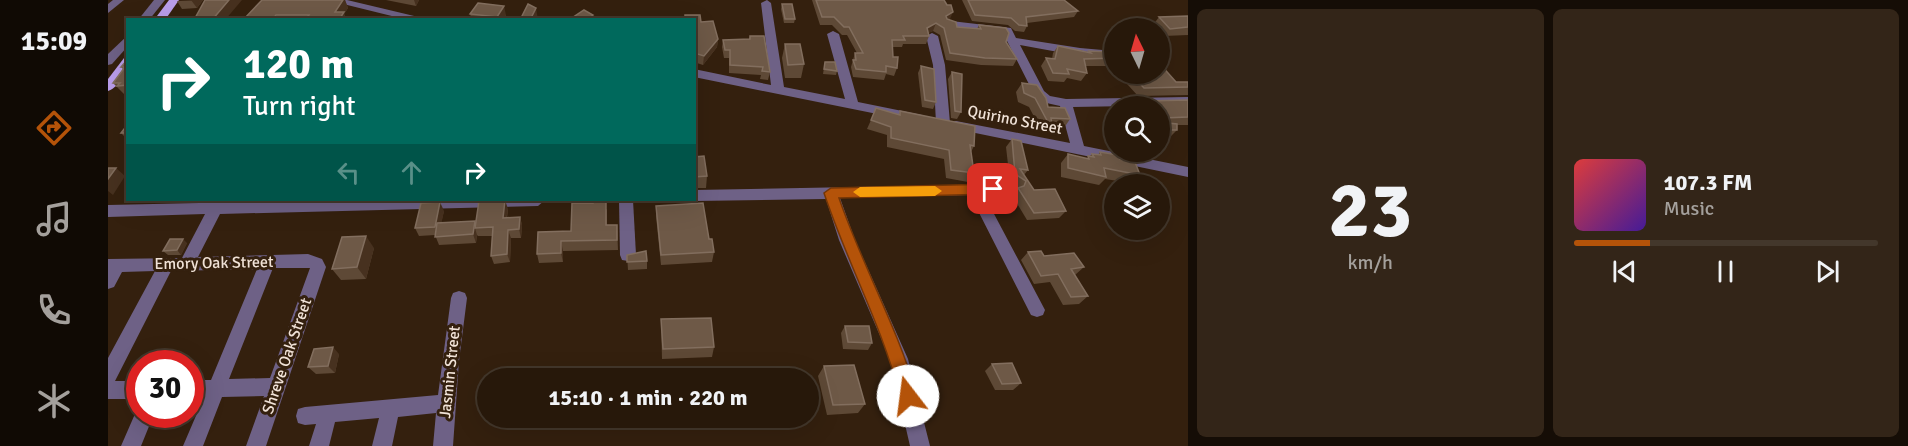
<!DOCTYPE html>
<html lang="en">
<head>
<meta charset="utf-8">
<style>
  body { margin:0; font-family:Signika,sans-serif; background:#332518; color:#f1f3f6; height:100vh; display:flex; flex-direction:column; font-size:22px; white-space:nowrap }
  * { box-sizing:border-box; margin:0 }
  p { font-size:20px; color:#a4a09c }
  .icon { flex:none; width:33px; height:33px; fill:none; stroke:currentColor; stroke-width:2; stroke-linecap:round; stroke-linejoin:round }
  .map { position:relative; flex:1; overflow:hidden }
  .side { display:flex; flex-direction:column; gap:9px; padding:9px; background:#150d06; width:720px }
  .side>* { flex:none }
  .banner { position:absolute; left:18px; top:18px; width:570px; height:183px; border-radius:0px; box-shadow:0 6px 24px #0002,0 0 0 2px #43372b; background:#00695c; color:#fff; overflow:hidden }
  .needle { width:39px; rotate:355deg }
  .buttons { position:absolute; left:996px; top:18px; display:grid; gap:12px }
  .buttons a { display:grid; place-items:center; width:66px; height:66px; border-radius:50%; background:#27180a; box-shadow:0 6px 24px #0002,0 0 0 2px #43372b; font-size:30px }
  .speed { position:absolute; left:18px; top:350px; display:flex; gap:12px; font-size:30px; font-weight:700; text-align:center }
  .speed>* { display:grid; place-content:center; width:78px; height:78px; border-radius:50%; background:#27180a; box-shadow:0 6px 24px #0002,0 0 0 2px #43372b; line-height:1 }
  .speed .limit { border:9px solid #d22; background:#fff; color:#111 }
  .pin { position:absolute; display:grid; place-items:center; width:51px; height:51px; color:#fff; margin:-26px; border-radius:12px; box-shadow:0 3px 9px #0006 }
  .me { position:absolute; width:66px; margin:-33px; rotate:345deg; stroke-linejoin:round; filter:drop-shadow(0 0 4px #0008) }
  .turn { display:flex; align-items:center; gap:21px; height:126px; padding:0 18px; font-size:27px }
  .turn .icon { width:78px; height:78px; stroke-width:2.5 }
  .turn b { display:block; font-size:42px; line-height:51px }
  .lanes { display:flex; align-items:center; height:57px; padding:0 18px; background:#0003; justify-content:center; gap:30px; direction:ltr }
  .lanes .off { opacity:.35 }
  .side .tile { flex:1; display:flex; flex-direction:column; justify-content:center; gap:9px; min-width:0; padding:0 21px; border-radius:9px; background:#332518 }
  .side .dial { align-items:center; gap:0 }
  .dial b { font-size:78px; line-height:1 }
  .song { display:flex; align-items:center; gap:18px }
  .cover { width:72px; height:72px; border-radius:9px; background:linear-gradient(135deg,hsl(0 70% 55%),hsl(260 70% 35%)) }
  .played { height:6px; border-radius:3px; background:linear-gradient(90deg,#b45309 25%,#43372b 25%) }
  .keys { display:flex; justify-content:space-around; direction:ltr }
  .side .tiles { flex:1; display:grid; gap:9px; grid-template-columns:repeat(2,1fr) }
  .trip { position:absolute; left:369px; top:368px; width:342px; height:60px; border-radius:30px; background:#27180a; box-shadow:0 6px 24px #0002,0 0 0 2px #43372b; font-weight:700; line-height:60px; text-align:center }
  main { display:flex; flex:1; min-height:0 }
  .dock { display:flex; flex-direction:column; width:108px; justify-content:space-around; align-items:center; background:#100a04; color:#a4a09c }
  .dock .icon { width:42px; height:42px }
  .dock .selected { color:#b45309 }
  .dock b { font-size:27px; color:#f1f3f6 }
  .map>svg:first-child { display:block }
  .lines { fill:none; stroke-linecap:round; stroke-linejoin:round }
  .minor { fill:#6e6186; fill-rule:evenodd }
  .major { fill:#b99dea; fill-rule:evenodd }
  .wall { fill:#5e4936 }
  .shaded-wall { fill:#47311f }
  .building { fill:#6e5947; stroke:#826e5e; stroke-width:1.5 }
  .route { fill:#b45309; stroke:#753606; stroke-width:1.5 }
  .slow { fill:#f59e0b }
  .labels { text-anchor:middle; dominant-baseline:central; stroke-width:6; stroke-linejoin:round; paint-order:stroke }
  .street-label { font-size:16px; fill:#f0e2d7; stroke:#34200e }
</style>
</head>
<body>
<main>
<nav class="dock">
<b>15:09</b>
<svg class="icon selected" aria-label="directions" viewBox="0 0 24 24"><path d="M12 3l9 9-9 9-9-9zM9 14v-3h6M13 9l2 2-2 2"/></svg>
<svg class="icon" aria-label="music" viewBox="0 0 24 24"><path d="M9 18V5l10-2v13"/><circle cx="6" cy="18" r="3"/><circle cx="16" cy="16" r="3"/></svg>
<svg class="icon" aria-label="phone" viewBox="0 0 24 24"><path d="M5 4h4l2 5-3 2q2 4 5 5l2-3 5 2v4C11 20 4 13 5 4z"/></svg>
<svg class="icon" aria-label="climate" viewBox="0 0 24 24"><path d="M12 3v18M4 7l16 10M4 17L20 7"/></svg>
</nav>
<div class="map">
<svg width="1080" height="446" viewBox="0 0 1080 446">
  <rect width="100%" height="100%" fill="#34200e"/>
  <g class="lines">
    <g class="minor">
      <polygon points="5,0 16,0 0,13 0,4"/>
      <polygon points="46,0 57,0 41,20 30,20"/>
      <polygon points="219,0 239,0 323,20 300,20"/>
      <polygon points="659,0 663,3 676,87 737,99 719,34 725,31 731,34 750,102 814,115 815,118 814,121 809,122 586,77 586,69 663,85 653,3"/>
      <polygon points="843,21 903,28 908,38 972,48 1006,51 1006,58 972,56 912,45 936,91 942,96 958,99 1080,97 1080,105 965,107 976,146 1080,167 1080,177 843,128 841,125 843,122 848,121 962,143 952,106 934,102 927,96 895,33 839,26 837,24"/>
      <polygon points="824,33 830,36 837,65 842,123 835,127 828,123 825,65 818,36"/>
      <polygon points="20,35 20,46 4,64 0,65 0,54"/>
      <polygon points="903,184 910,189 908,193 876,195 937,310 935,315 929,317 923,315 862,195 732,198 747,240 800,359 822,446 802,446 782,359 731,240 718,199 586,201 581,200 586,200 586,190"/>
      <path d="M229,200h208l-7,6 -318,8 -22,43 110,-3 14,5 4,8 -60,179h-20l18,-50 -42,1 -19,49h-20l21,-49 -14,1v-18h21l46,-111 -86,2 -56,110h25v18h-32v-41l47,-87 -33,1 -8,15 -6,2v-30l74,-1 23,-44 -97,3v-12zM165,268h37l-40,110 -41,1z"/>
      <polygon points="511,200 525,200 528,255 526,260 520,261 514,260 512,255"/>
      <polygon points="351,291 357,293 359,298 351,361 345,446 325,446 328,413 290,417 284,446 264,446 271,418 227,422 221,446 201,446 208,424 197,425 190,423 188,416 190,409 197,407 330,395 343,298 345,293"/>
      <polygon points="30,407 32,414 46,414 33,446 13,446"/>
    </g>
    <g class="major">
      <polygon points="61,0 71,0 57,20 46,20"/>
      <path d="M20,57c0,13 -7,29 -20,34v-12l16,-21z"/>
    </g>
  </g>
  <g class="wall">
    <polygon points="95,0 89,8 74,9 69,1"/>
    <polygon points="154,0 237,0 240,8 236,14 239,20 135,20"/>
    <polygon points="278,0 311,0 308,6"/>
    <polygon points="704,0 836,0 841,19 849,27 869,29 871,25 898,42 909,59 905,66 873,65 838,60 832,35 825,31 820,33 821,36 818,44 795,44 794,47 784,47 785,57 789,68 786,76 778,74 776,80 745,77 743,67 747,53 749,53 739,35 734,35 724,25 712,25"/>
    <polygon points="854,0 956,0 970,11 966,17 919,23 919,26 916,32 907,31 900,25 864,21"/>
    <polygon points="674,4 687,19 686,23 676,23 673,9"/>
    <polygon points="362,14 398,15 395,20 364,20"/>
    <polygon points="1080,16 1080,35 1056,36 1052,32 1052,28 1048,28 1045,25 1051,17"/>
    <polygon points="586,20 593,22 610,39 609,47 595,65 586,62"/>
    <polygon points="642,36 662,72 660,80 652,79 653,75 621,73 621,58 616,58 614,47 615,40 641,39"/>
    <polygon points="677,44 696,64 693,78 677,78 674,58"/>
    <polygon points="950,46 980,52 981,51 1006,52 1006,69 1003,66 977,66 979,73 973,81 959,78 956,82 940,81 933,66 938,58 944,59 945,53"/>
    <polygon points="1052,54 1057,59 1052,64 1068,82 1080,82 1080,95 1030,96 1010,74 1052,74"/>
    <polygon points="20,59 20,95 17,95 5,83 15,69 13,67"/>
    <polygon points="717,62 729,71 728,75 715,74"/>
    <polygon points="813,66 828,102 825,109 814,107 810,73"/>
    <polygon points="844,72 853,112 849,119 843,118 840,79"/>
    <polygon points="914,83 940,107 962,119 956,128 942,127 938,134 935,134 921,107 910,102 908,92"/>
    <polygon points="1080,100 1080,125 1069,125 1069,130 1062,137 1052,137 1056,147 1049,155 1029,152 1052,152 1052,106 1032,106 1037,101"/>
    <polygon points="792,111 866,146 863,152 866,173 860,182 838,178 836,159 779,147 779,135 759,129 763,120 791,115"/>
    <polygon points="20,124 20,140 13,133"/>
    <polygon points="904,139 920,170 916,175 926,190 958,211 951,218 919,220 904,195 911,188 902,182 898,147"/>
    <polygon points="992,152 1012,159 1032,175 1023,183 997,179 991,185 953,177 953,163 960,154 978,159 984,154 990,155"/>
    <polygon points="586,157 599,176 598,188 586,188"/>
    <polygon points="548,206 601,239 606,252 604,262 553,265 548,216"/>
    <polygon points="400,209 399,218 412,217 414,225 413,238 403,238 402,262 386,264 383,256 384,236 370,236 369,235 368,243 331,245 327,235 311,236 307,228 336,211 333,223 367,223"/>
    <polygon points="499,209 499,225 509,225 510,250 455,251 455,262 431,263 429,254 463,231"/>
    <polygon points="79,243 73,255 60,255 55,251"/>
    <polygon points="266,248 258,279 233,280 224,269"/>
    <polygon points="920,252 976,267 967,275 980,296 971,304 955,305 942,282 926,284 913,260"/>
    <polygon points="519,255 539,261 539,269 520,270"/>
    <polygon points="553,319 606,347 604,357 554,359"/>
    <polygon points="737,326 764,343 760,350 735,349 733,333"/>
    <polygon points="231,354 227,373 208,374 200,367"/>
    <polygon points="884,364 913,383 905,390 887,390 877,371"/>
    <polygon points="716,366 757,404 750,413 719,415 710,376"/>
  </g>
  <g class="shaded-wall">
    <polygon points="83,0 95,0 89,8"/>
    <polygon points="121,0 134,0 117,20 104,20"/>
    <polygon points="235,0 237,0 240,8 236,14 239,20 231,20 227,12"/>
    <polygon points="306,0 311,0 308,6"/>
    <polygon points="396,6 398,15 395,20 389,20 389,17"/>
    <polygon points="428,8 430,20 422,20"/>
    <polygon points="845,12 842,19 835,23 838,16"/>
    <polygon points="168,15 171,20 164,20"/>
    <polygon points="485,15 486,20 478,20"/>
    <polygon points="828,23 825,31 816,35 819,28"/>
    <polygon points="610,39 609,47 595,65 596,56"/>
    <polygon points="944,125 938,134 935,134 942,126"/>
    <polygon points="8,168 17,176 5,195 0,191 0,179"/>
    <polygon points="397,200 400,209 397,226 395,218"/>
    <polygon points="332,202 336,211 331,235 327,227"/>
    <polygon points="412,217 414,225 413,238 411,229"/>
    <polygon points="367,221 369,228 367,228 369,235 368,243 365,234"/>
    <polygon points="400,230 403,238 402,262 399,254"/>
    <polygon points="258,236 266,248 258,279 249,267"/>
    <polygon points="75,239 79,243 73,255 69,250"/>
    <polygon points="453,241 455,251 455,262 453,253"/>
    <polygon points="225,347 231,354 227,373 220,366"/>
  </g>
  <g class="building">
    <polygon points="97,0 121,0 104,20 86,20"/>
    <polygon points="154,0 235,0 227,12 236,12 231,20 198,19 201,15 168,15 164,20 135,20"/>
    <polygon points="708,0 836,0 839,5 843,5 845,12 838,16 839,19 848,22 849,27 873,29 871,25 898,28 901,33 898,42 909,59 877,58 842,53 836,28 828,23 819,28 821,36 795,36 797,40 784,40 785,57 790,57 789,68 778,66 778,72 748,69 745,60 748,60 747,53 755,53 741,27 736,27 726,17 714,17"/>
    <polygon points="860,0 956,0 970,11 918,17 919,26 911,25 903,18 867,15"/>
    <polygon points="370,3 396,6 389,17 362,14"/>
    <polygon points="420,4 428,8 422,20 412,20"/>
    <polygon points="674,4 684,4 687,19 677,19"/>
    <polygon points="476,10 485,15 478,20 468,20 464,18"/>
    <polygon points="577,15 592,15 593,22 605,21 610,39 596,56 586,53 586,20 577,20"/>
    <polygon points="1080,16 1080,27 1062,29 1051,17"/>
    <polygon points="642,36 656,36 662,72 654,71 655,67 622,65 622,50 617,50 615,40 642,39"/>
    <polygon points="677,44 692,44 696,64 680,65"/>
    <polygon points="950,46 983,53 981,51 1006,52 1006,58 976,59 979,73 959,69 961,74 945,73 938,58 947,59"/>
    <polygon points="1052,54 1057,59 1052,59"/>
    <polygon points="20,59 20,85 9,86 12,83 5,83 17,67 13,67"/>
    <polygon points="717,62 727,62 729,71 716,69"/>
    <polygon points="1052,64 1068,82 1080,82 1080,87 1036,88 1023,74 1052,74"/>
    <polygon points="813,66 826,69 828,102 817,100"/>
    <polygon points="844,72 854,74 853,112 847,111"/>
    <polygon points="914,83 929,85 938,98 940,107 957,108 962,119 943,118 944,125 942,126 927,98 916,93"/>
    <polygon points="1080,100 1080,117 1056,118 1060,123 1069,124 1069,130 1052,130 1052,106 1042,106 1037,101"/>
    <polygon points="768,108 792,115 792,111 867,126 866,146 862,145 866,173 843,170 841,150 783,138 783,127 763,120"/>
    <polygon points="20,124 20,133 13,133"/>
    <polygon points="1052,137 1056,147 1052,147"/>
    <polygon points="904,139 913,141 920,170 912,169 926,190 947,189 958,211 926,213 910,188 916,186 918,181 907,174"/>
    <polygon points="992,152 1010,155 1012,159 1027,162 1032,175 996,168 998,177 960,168 960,154 981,159 980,156 986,157 984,154 993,155"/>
    <polygon points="596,156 599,176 586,177 586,157"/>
    <polygon points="0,168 8,168 0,179"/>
    <polygon points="397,200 395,218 412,217 411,229 400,230 399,254 383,256 385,227 367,228 371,201"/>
    <polygon points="485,200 498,200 498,225 509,225 509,240 453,241 453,253 429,254 430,232 463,231 464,203 485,203"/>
    <polygon points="332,202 327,227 307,228 313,203"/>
    <polygon points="595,203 601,239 604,239 606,252 553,255 548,206"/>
    <polygon points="367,221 365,234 327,237 329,223"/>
    <polygon points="258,236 249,267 224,269 234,237"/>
    <polygon points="62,239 75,239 69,250 55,251"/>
    <polygon points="538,251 539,261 519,262 519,255"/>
    <polygon points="933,251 936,256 966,253 976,267 963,269 980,296 963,297 950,274 933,276 920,252"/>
    <polygon points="603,318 606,347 555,349 553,319"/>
    <polygon points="737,326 761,326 764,343 740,342"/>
    <polygon points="225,347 220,366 200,367 206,349"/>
    <polygon points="904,363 913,383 894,384 884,364"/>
    <polygon points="746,365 757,404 725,405 716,366"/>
  </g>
  <path class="route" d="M885,184l6,5 -6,5 -154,4c23,67 59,130 78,198l-3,6 -6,3 -6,-3 -2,-6c-18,-70 -53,-134 -76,-203l7,-5z"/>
  <polygon class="slow" points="827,186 834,191 827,196 752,197 745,192 752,187"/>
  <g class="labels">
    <g class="street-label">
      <text transform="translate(907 120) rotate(11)">Quirino Street</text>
      <text transform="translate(106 263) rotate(-1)">Emory Oak Street</text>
      <text transform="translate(179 356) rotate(-71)">Shreve Oak Street</text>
      <text transform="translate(342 372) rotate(-84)">Jasmin Street</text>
    </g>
  </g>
</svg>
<div class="buttons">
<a><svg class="needle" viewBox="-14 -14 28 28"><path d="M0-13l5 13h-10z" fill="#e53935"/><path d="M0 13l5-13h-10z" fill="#a4a09c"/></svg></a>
<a><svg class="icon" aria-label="search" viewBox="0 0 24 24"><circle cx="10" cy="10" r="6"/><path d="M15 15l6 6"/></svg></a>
<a><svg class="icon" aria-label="layers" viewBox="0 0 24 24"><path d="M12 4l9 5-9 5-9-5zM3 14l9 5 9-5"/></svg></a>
</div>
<div class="speed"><div class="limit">30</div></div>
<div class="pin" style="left:885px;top:189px;background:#d93025"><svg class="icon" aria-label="arrive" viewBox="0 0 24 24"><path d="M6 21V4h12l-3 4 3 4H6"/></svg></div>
<svg class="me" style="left:800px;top:396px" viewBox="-20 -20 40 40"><circle r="19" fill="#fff"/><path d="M0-13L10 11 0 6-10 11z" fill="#b45309"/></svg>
<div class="trip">15:10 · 1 min · 220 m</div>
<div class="banner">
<div class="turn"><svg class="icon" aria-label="right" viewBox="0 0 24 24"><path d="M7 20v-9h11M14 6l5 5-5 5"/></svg><div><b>120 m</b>Turn right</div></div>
<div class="lanes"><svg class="icon off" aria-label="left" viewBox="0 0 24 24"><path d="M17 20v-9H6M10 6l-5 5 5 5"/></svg><svg class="icon off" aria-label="ahead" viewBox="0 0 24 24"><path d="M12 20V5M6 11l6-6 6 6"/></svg><svg class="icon" aria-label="right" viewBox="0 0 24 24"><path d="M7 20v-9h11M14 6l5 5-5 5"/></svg></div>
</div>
</div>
<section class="side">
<div class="tiles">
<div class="tile dial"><b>23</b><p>km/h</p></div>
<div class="tile">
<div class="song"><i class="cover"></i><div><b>107.3 FM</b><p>Music</p></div></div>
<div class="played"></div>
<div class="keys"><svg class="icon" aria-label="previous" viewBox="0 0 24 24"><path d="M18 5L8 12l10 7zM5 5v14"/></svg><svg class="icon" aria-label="pause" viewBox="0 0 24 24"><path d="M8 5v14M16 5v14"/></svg><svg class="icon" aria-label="next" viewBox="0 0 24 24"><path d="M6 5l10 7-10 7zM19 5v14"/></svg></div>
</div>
</div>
</section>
</main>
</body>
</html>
